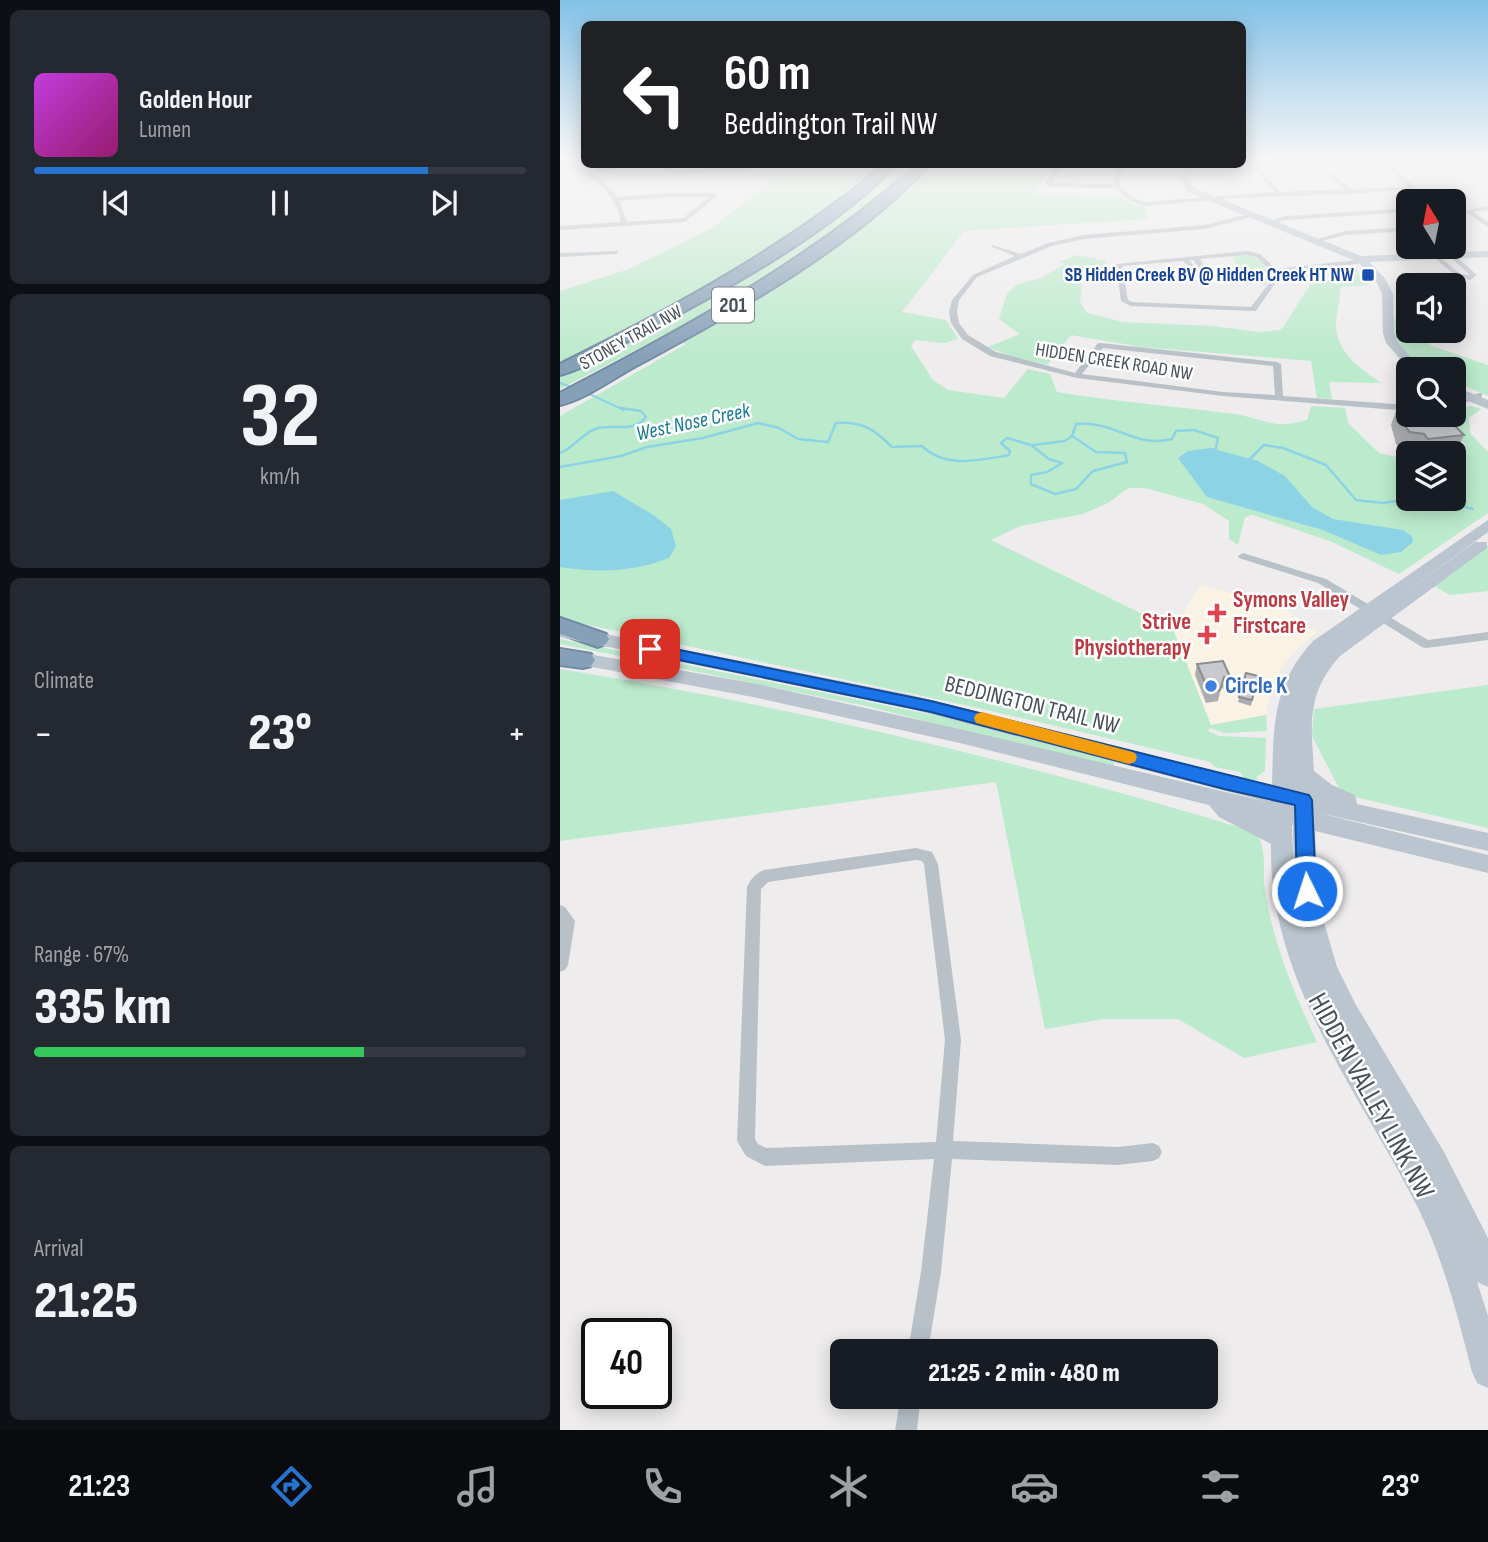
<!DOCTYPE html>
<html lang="en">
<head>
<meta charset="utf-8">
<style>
  body { margin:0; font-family:"Sofia Sans Condensed",sans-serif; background:#242831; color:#f1f3f6; height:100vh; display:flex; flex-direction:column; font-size:26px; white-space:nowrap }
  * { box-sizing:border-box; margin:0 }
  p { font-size:23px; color:#9ea1a6 }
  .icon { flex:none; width:38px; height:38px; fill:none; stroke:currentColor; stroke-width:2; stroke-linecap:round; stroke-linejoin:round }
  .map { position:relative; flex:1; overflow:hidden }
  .sheet { display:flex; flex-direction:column; gap:10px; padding:10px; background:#0d0f14; width:560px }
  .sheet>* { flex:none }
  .guide { position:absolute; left:21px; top:21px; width:665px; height:147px; border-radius:10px; box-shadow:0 4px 18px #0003; background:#202124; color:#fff; overflow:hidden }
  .needle { width:46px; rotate:350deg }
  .controls { position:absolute; left:836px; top:189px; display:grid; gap:14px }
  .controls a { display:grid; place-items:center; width:70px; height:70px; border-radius:10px; background:#171b24; box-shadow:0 4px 18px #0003; font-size:35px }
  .speed { position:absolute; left:21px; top:1318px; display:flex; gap:14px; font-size:35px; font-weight:700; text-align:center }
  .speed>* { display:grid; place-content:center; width:91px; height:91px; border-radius:50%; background:#171b24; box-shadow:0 4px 18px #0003; line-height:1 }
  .speed .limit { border:4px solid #111; border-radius:10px; background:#fff; color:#111 }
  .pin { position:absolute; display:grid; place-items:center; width:60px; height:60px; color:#fff; margin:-30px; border-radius:14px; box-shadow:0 4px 10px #0006 }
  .me { position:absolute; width:77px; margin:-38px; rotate:356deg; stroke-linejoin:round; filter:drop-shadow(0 0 5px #0008) }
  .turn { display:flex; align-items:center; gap:24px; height:147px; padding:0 28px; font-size:32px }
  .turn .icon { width:91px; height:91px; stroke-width:2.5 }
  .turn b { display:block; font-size:49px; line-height:60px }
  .big { font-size:52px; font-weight:800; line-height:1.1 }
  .sheet .tile { flex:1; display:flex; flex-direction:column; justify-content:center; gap:10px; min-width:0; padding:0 24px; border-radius:10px; background:#242831 }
  .sheet .dial { align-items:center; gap:0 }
  .dial b { font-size:91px; line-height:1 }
  .song { display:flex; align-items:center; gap:21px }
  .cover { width:84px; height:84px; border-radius:10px; background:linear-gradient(135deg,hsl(290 70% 55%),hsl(320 70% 35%)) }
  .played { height:7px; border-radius:4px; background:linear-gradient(90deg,#2574cf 80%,#363941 80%) }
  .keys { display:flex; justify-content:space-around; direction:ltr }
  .heat { display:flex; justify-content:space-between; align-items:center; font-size:38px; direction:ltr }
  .charge { height:10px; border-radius:5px; background:linear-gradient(90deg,#34c759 67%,#363941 0) }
  .trip { position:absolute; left:270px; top:1339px; width:388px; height:70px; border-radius:10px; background:#171b24; box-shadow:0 4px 18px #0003; font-weight:800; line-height:70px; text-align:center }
  .tabs { display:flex; height:112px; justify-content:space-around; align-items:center; background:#090b0e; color:#9ea1a6 }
  .tabs .icon { width:49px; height:49px }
  .tabs .on { color:#2574cf }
  .tabs b { font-size:32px; color:#f1f3f6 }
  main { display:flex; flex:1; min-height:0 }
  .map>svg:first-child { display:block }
  .commercial { fill:#faf3e4 }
  .green { fill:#bceacc }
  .water { fill:#8cd4e5 }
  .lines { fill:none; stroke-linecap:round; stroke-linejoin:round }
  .stream-far1 { stroke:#8cd4e5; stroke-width:2 }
  .stream { stroke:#8cd4e5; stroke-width:2.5 }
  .highway-casing { stroke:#728ba4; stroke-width:4 }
  .street { fill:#b8c1c8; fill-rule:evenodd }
  .secondary { fill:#bac5cf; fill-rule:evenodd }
  .highway { fill:#86a0b8; fill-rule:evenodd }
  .wall { fill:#abadb1 }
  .building { fill:#c7c9ce; stroke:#8b8d90; stroke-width:2 }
  .route { fill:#1a73e8; stroke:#114b97; stroke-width:2 }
  .slow { fill:#f59e0b }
  .transit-dot { fill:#1a4fb4; stroke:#fff; stroke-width:2.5 }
  .health-dot { fill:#e0444e; stroke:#fff; stroke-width:2.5 }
  .shop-dot { fill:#3f7fe0; stroke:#fff; stroke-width:2.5 }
  .labels { text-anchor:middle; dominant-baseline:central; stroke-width:5; stroke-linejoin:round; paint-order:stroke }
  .far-transit-label { font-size:19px; font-weight:bold; fill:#164399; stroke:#fff; text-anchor:end }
  .far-street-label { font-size:19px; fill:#465058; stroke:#fff }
  .shield { fill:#fff; stroke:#7e848a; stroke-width:2 }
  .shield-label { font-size:21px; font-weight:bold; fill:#465058 }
  .far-water-label { font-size:21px; font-style:italic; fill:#167c94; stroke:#fff }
  .health-label { font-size:23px; font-weight:bold; fill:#be3a42; stroke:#fff; text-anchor:start }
  .shop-label { font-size:23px; font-weight:bold; fill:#366cbe; stroke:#fff; text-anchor:start }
  .street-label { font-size:23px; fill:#465058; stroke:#fff }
  .near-street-label { font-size:28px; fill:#465058; stroke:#fff }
</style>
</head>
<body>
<main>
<section class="sheet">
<div class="tile">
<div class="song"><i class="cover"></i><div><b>Golden Hour</b><p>Lumen</p></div></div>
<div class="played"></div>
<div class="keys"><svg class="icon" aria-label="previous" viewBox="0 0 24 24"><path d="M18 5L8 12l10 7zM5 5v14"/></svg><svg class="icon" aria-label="pause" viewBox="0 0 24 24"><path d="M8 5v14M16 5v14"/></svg><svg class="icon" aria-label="next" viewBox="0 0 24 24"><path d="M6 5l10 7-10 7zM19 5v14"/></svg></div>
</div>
<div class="tile dial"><b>32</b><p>km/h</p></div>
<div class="tile"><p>Climate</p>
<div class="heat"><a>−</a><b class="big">23°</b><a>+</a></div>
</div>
<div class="tile"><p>Range · 67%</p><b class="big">335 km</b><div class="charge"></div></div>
<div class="tile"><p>Arrival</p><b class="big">21:25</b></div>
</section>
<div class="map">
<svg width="928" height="1430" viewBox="0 0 928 1430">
  <rect width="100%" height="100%" fill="#eeecec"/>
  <polygon class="commercial" points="641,584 727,611 758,631 734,651 718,674 711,690 706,715 651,725 613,629"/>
  <g class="green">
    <path d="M232,165h224l-6,8 37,3 -14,19 91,2 8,7 12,2 3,13 -183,12 -62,81 44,8 12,19 -14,4 -29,-3 -4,6 22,34 15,10 56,8 24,-29 22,5 7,18c58,10 118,14 177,22 32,5 38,16 73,6l4,-14 34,2 3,15 31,30 30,7v39h45v-32h4l-2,-8 9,-14 -24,-30h13v-5l17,-4 10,3 -12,9 1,15 18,19v61l-89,61 -67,-32 -79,-27 -8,2 -7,28 -9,-6v-18l-26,-17 -58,-16h-17l-20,15 -25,11 -63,12 -29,14 182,89 38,96 55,-10 1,16 -43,2 -14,-5 -2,3 11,5 47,2 -1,33 -9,6 3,3h-14l-5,-8 -25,-5 -5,-5 -245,-57 -405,-86v-203l126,-72 -25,-7 -101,52v-98l69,-22 83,-41z"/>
    <path d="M516,255l32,6 -3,4 4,4 -26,2 -3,31 7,11 36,9 90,4 46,6 21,-2 4,-4 27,-43 40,-5 -11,-10 15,-1 14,18 -29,2c1,12 -4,25 -4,38 0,27 25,45 46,58l-53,-1 3,17 -15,-1 -6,-37 -169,-14 -71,-12 -24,30 -37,-9 -22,-9 32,-13 -21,-15 8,-26 11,-9 23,-6 24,-14 -6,-2z"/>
    <path d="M687,255c14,3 26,16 18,30l-31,-6 5,-9 -7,-13z"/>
    <path d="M834,319l13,2 2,10h8l15,15 56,19v31l-34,-15v-12c-29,0 -43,-5 -59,-31z"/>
    <polygon points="928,546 928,591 890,595 874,586"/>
    <polygon points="0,639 392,719 554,762 553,766 483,752 311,707 0,644"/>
    <path d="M0,669c235,38 467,94 695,163 13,17 7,37 10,57 8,56 29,103 52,153l-73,16 -66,-39h-74l-59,10 -49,-247 -436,59z"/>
    <polygon points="928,685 928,828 782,794 752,736 754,709"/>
  </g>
  <g class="water">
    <polygon points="650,448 698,461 725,476 752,507 773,519 843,530 852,536 853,542 841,552 821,555 763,530 647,497 618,458 628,451"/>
    <path d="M53,491l42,25 16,13 5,17 -7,12c-36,14 -71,15 -109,9v-67z"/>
  </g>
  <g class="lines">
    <g class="stream-far1">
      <polyline points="0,383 14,388"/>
      <polyline points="25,392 64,410"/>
    </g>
    <g class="stream">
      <polyline points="473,445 505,441 512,436"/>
      <path d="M0,453c15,-6 23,-21 38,-25 17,-4 36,5 48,-11l-5,-6 -21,-3"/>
      <polyline points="688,461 704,445 723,448 766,465 796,500 823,503 849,499"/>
      <path d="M0,467l61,-11 26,-9 56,-9 55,-15 21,5 19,11 30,3 8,-19c26,-2 38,6 56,24l30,-1c24,23 57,14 87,9l1,-4 -9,-8 6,-5 24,7 18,14 13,4 -15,9 -16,3v9l24,10 21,-5 17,-18 34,-9 -2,-9 -29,-1 -24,-16 4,-12c39,-4 59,25 96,15l4,-8 18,-1 24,8 -2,10 -4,2"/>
      <polyline points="874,499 913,509"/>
    </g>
    <g class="highway-casing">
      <g id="highway">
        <path d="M325,164h12c-66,70 -180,131 -265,175 -22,12 -47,30 -72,36v-11c115,-57 226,-117 325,-200z"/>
        <path d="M358,164h12c-74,82 -197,150 -294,202 -24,13 -50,33 -76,39v-12c127,-66 250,-133 358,-229z"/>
        <polygon points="0,618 46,634 49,639 46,644 38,647 0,634"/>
        <polygon points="0,649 31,654 35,660 31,666 23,668 0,665"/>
      </g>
    </g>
    <g class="street">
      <path d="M0,159l30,14 30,-9h10l-36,11 18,15 6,7 50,-4h47l3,2 -33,27 -125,8v-4l61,-4c-7,-35 -31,-46 -61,-60zM108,197h41l-26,21 -56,4 -7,-21z"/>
      <polygon points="702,159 708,159 702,167 704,174 721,192 785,189 768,175 770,172 792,189 848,187 819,159 824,159 856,188 792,194 674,198 584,206 569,200 556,188 490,187 485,183 497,164 502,164 492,183 554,184 555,173 560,164 565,164 561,173 560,186 573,198 585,202 715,192 699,175 696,167"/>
      <path d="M98,164c7,0 11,5 19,6l67,-2 9,-4h7l-15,8 -68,2 -9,-2z"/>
      <polygon points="928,206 928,210 913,212 928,222 928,227 904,211"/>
      <polygon points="849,208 848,212 726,220 708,225 705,223 726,216"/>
      <path d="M689,214l2,3 -46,12 -121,10 -32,7 -75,31 -18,23 -2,12 2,11 9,12 28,17 79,21 23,-30h3l176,19 4,2 2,32 126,9v6l-186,-15 -146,-18 -87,-22 -28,-17 -11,-16 -2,-11 3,-12 21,-25 42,-19 -23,-9v-2l29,9 27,-11 36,-8 121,-10zM543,348l170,18 2,29 -52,-3 -141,-18z"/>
      <polygon points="849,227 849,231 786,235 757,242 754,240 786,231"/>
      <polygon points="58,251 58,253 56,254 0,257 0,253"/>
      <path d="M687,251l13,3 16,15 81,-9 3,2 -3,2 -80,9 -1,9 -20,29h-3l-122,-5 -10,-5 -5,-37zM687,255l9,2 15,14 -1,11 -19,25 -119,-5 -4,-2 -6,-34 61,-5 10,10 13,-3 -6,-9zM629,260h4l5,6 -3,1z"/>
      <polygon points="871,253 875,253 900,274 910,275 887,254 892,253 917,275 910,280 896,276 871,255"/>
      <polygon points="919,393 922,393 922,397 894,406 894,401"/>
      <polygon points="683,553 766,579 868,640 928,632 928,640 866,648 862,647 758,583 679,558 678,556"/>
      <path d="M356,848l16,4 6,12 23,176 -8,101 165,6 35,-4 6,3 3,6 -3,6 -6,3 -35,4 -166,-6 -11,113 -13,79h-20l13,-79 13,-113 -169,7 -19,-10 -9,-15 10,-254c3,-7 9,-14 17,-17zM356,860l6,1 2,3 21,176 -9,102 -170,6 -8,-4 -3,-5 6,-250 7,-7z"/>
      <polygon points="0,905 5,907 15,921 8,965 5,970 0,972"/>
      <polygon points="341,1396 361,1396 357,1430 335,1430"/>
    </g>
    <g class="secondary">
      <polygon points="626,164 634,164 627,180 634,188 801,256 928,251 928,257 809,262 824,277 833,294 834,333 838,343 862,369 849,369 826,343 823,333 822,294 816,281 798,262 628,192 619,180"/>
      <polygon points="894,386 928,400 928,409 894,395"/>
      <path d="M928,520v12l-99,72 86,-62h12v6l-147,108c-34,38 -29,68 -26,115l18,14 23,10 2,9 131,29v18l-173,-39 173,43v18l-173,-42 4,74 18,62 19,38 88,147 44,86v49l-11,-5 11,34v72l-11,-5 -5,-11c-14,-55 -28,-111 -53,-162 -59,-118 -151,-229 -148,-366l-52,-27 -10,-12 -245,-61 -206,-46 -198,-37v-12l198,35 206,46 308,73 -361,-94 -351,-72v-12l351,70 361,90c2,-58 -1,-98 41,-144zM732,825h1l1,54z"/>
    </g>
    <use href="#highway" class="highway"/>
  </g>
  <g class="wall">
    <polygon points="838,405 904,435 895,456 894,456 894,453 850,453 843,452 836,444 831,425"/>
    <polygon points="637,664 671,679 668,690 661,688 658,701 646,703 635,675"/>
    <polygon points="686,673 698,676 691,706 678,702"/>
  </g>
  <g class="building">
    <polygon points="838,405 849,406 849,415 884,415 904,435 868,439 864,434 850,432 843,424"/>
    <polygon points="663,661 671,679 664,677 660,690 649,691 637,664"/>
    <polygon points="686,673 698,676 692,700 679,697"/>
  </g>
  <linearGradient id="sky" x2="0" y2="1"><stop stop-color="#83c1e7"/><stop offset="0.44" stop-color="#f7f6f6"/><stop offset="1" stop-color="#f7f6f6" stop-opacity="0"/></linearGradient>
  <rect width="928" height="359" fill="url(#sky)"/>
  <polygon class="route" points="90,644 371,701 749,795 752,800 756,891 753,896 747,899 740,896 737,891 735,805 664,789 371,712 85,653 83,649 85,646"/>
  <polygon class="slow" points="422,712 569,751 575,753 577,757 575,762 569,764 416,723 414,718 416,714"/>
  <rect class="transit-dot" x="801" y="268" width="14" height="14" rx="3.5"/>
  <g class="health-dot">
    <path d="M653.5 602.5h7v7h7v7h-7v7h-7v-7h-7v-7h7z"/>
    <path d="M643.5 624.5h7v7h7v7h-7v7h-7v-7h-7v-7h7z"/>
  </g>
  <circle class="shop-dot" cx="651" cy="686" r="7"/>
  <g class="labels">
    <g class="far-transit-label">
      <text x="794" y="275">SB Hidden Creek BV @ Hidden Creek HT NW</text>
    </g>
    <g class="far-street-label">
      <text transform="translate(71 338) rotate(-29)">STONEY TRAIL NW</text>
      <text transform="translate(554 362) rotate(9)">HIDDEN CREEK ROAD NW</text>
    </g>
    <rect class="shield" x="152" y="287.5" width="42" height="35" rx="5"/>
    <g class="shield-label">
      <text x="173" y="305">201</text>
    </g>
    <g class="far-water-label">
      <text transform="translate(133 422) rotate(-12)">West Nose Creek</text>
    </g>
    <g class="health-label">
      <text x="673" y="600">Symons Valley<tspan x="673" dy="26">Firstcare</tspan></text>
      <text x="631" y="622" text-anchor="end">Strive<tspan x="631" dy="26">Physiotherapy</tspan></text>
    </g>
    <g class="shop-label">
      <text x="665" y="686">Circle K</text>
    </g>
    <g class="street-label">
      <text transform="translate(472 705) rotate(14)">BEDDINGTON TRAIL NW</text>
    </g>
    <g class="near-street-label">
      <text transform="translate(811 1096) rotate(61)">HIDDEN VALLEY LINK NW</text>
    </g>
  </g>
</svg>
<div class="controls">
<a><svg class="needle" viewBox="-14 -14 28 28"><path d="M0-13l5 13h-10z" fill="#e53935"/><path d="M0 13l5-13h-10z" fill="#9ea1a6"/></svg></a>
<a><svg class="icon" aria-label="sound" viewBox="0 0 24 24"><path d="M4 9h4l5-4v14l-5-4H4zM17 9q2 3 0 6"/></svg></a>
<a><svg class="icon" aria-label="search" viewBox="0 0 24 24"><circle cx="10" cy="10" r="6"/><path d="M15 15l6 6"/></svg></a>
<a><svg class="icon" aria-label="layers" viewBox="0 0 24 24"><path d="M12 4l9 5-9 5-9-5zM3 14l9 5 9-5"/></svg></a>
</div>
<div class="speed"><div class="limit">40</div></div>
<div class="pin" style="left:90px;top:649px;background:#d93025"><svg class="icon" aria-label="arrive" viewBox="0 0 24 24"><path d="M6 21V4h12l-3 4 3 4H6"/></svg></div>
<svg class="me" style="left:747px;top:891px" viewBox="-20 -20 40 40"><circle r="17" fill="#1a73e8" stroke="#fff" stroke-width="3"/><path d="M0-11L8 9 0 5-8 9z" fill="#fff"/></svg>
<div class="trip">21:25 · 2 min · 480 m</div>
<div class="guide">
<div class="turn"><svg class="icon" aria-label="left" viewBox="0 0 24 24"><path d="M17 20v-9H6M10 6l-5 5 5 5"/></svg><div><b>60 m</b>Beddington Trail NW</div></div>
</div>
</div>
</main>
<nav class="tabs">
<b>21:23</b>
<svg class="icon on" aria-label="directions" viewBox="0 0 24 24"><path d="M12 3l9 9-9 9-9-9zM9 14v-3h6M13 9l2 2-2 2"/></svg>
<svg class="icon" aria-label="music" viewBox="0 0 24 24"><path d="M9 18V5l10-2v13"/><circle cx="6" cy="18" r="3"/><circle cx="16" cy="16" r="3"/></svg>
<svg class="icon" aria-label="phone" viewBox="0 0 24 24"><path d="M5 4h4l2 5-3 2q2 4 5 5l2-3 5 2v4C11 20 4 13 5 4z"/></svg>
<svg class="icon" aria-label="climate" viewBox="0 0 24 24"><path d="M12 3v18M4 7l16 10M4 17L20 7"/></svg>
<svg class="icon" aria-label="car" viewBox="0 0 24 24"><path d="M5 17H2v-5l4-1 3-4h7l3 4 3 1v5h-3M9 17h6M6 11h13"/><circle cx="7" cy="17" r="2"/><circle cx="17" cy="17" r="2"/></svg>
<svg class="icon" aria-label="filters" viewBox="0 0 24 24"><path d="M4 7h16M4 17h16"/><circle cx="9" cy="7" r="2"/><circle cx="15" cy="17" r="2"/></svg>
<b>23°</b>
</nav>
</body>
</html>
